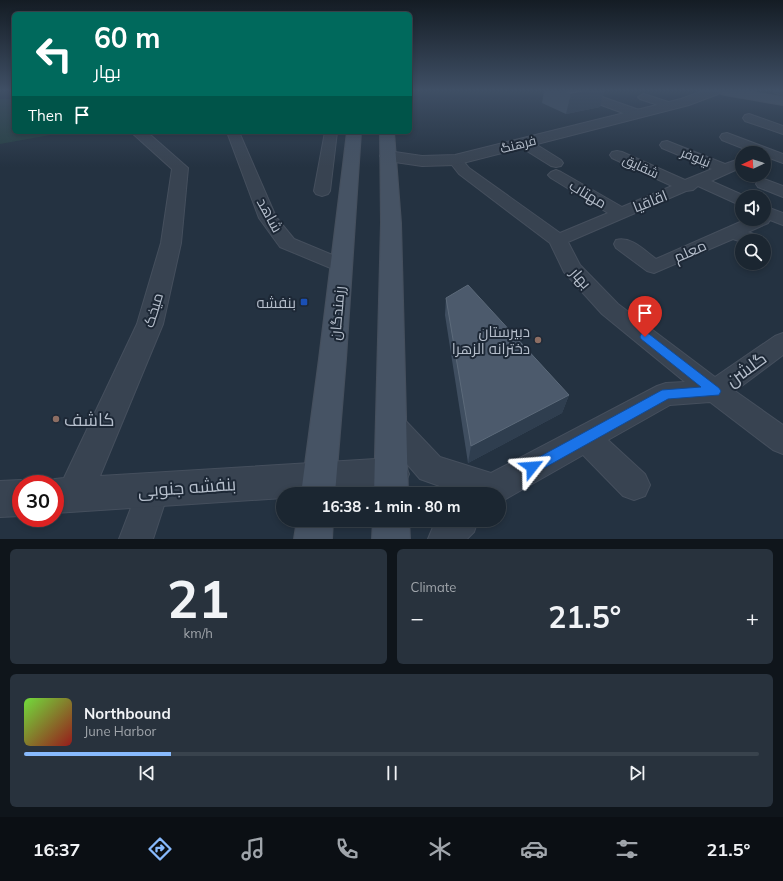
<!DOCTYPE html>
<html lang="en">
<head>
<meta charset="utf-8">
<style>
  body { margin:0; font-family:Mulish,Cairo,sans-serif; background:#28323d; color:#f1f3f6; height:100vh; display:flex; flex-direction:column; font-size:15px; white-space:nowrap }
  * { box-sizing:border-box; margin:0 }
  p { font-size:13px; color:#a0a5ab }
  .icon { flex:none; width:22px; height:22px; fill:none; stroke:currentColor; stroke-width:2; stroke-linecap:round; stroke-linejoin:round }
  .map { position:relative; height:539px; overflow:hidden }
  .side { display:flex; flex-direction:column; gap:10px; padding:10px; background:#0f151b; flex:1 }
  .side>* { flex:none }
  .hud { position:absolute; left:12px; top:12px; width:400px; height:122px; border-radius:6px; box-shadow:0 2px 6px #0003,0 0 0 1px #39434d; background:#00695c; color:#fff; overflow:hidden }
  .needle { width:26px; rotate:266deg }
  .controls { position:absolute; left:735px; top:146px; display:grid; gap:8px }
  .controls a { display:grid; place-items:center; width:36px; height:36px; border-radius:50%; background:#1b2631; box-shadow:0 2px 6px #0003,0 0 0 1px #39434d; font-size:20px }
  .speed { position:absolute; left:12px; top:475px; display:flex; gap:8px; font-size:20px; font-weight:700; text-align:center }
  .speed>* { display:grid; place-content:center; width:52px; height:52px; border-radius:50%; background:#1b2631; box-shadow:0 2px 6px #0003,0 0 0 1px #39434d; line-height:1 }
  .speed .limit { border:6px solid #d22; background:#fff; color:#111 }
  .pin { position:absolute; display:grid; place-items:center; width:34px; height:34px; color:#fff; margin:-41px -17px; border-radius:50% 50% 50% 0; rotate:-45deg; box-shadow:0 0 4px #0007 }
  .pin .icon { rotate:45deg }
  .me { position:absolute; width:44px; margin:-22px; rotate:62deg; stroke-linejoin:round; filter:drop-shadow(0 0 3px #0008) }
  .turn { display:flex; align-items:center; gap:14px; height:84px; padding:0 16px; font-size:18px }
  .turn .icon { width:52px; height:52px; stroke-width:2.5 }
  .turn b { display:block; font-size:28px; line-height:34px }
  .then { display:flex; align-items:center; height:38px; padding:0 16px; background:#0003; gap:8px; font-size:15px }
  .big { font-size:30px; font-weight:700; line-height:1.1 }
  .side .card { flex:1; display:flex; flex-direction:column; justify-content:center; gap:6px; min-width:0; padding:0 14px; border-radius:6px; background:#28323d }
  .side .dial { align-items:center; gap:0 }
  .dial b { font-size:52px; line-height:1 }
  .song { display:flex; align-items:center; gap:12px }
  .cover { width:48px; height:48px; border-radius:6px; background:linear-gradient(135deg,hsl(100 70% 55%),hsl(0 70% 35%)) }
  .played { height:4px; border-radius:2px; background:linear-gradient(90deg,#88bafd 20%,#39434d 20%) }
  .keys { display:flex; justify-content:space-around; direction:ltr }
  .heat { display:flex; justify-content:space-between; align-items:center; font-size:22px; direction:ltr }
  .side .tiles { flex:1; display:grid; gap:10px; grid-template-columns:1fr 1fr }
  .card:last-child { grid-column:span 2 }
  .trip { position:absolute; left:276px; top:487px; width:230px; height:40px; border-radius:20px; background:#1b2631; box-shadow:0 2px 6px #0003,0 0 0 1px #39434d; font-weight:700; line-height:40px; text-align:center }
  .tab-bar { display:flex; height:64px; justify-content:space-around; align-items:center; background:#0b0f14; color:#a0a5ab }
  .tab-bar .icon { width:28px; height:28px }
  .tab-bar .current { color:#88bafd }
  .tab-bar b { font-size:18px; color:#f1f3f6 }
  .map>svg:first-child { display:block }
  .green { fill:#264042 }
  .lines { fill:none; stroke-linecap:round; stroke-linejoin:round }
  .minor-casing { stroke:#454f5d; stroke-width:2 }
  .tertiary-casing { stroke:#454f5d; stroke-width:2 }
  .secondary-casing { stroke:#454f5d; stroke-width:2 }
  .minor { fill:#384351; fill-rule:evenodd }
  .tertiary { fill:#384351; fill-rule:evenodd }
  .secondary { fill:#465364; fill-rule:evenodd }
  .wall { fill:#3f4e60 }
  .shaded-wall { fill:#2f3e4f }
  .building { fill:#4c5a6c; stroke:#5c6a7a }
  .route { fill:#1a73e8; stroke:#114b97 }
  .transit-dot { fill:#1a4fb4; stroke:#1d2836; stroke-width:1.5 }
  .education-dot { fill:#8d6e63; stroke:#1d2836; stroke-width:1.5 }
  .labels { text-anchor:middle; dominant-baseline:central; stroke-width:4; stroke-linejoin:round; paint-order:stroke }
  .far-street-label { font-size:13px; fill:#b5becb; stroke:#1d2836 }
  .street-label { font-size:15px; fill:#b5becb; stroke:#1d2836 }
  .poi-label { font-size:15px; fill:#b5becb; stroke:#1d2836; text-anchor:end }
  .near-street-label { font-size:18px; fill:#b5becb; stroke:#1d2836 }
  .near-poi-label { font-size:18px; fill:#b5becb; stroke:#1d2836; text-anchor:start }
</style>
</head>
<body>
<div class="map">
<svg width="783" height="539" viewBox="0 0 783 539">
  <rect width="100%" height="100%" fill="#243241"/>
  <polygon class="green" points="0,99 14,99 14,132 67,132 0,144"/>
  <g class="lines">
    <g class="minor-casing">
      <g id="minor">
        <polygon points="565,91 585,91 642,111 644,114 642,117 634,117 577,96 566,93"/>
        <polygon points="774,91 783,91 783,95 775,93"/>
        <polygon points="644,94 674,104 676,106 674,108 670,109 640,99 638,97"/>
        <polygon points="749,114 783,126 783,134 745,121 743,118 745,115"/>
        <polygon points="227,132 239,132 276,217 294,239 347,261 350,265 347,269 340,271 333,269 280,247 259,218"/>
        <polygon points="325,132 337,132 330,191 328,194 322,196 316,194 314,191"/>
        <polygon points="727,133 783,154 783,163 764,156 764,153 755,153 722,140 720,137 722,134"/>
        <polygon points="524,139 529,140 561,160 563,163 561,166 556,167 551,166 519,146 517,143 519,140"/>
        <path d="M667,141l58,23 17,-6v9l-31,14 36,16h-5v9l-44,-20 -5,4 -7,1 -118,51 12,23 38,39 97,73 60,-41 8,-3v22l-48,36 48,34v29l-10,-4 -63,-48 -40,3 -62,35 37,34 5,11 -5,11 -11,4 -11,-4 -40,-41 -79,45 -5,5v-11h-37l-42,-15 -39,-45 -4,-9 4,-9 10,-3 10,3 39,41 51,16 166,-87 9,-3 19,-1 -83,-68 -38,-42 -14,-29 -91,-69 -11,-14 2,-3c10,-3 13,4 19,11l91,65 48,-20 -57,-35 -3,-3 3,-3 5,-2 5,2 61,35 50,-21 -60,-28 -2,-3 2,-3 5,-1 5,1 63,28 27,-11 -50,-21 -2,-3 2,-3z"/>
        <polygon points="764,179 783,186 783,197 758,187 756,184 758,181"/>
        <path d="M764,206l19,7v12l-13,-5 -2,3 -20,9 14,5 2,4h-22v1l-9,-3 -79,34 -7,-2 -31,-23 -2,-4 2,-4c15,-4 28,10 40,19l91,-40h17z"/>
        <polygon points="153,474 164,479 169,490 153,539 119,539 142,479"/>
        <polygon points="439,520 478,520 474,532 467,539 428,539 433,527"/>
      </g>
    </g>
    <g class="tertiary-casing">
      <g id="tertiary">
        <polygon points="703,91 720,91 718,94 689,105 455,165 422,166 388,161 383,159 380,156 383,153 388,151 422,156 455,155 681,99"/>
        <polygon points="131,132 147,132 188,168 181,243 163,324 100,476 392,458 404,463 409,474 404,485 392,490 337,494 283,494 283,498 55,513 55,484 43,484 55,479 64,478 137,324 161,243 172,169"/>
        <polygon points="21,480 30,484 21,484 21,516 0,517 0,481"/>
      </g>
    </g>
    <g class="secondary-casing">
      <g id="secondary">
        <polygon points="719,91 746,91 783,97 783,105 725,95 721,94"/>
        <polygon points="347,132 361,132 346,359 335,494 301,494 319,359"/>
        <polygon points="380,132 394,132 401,223 408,494 374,494 381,223"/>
        <polygon points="297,520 333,520 332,539 294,539"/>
        <polygon points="373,520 409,520 410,539 372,539"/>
      </g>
    </g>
    <use href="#minor" class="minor"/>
    <use href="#tertiary" class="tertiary"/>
    <use href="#secondary" class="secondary"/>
  </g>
  <g class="wall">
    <polygon points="544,91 604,91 600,107 566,114 542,103"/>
    <polygon points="446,298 569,395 562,413 468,463 445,315"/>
  </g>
  <g class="shaded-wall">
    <polygon points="582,91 604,91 600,107 566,114 571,93"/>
    <polygon points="569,395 562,413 468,463 471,446"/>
  </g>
  <g class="building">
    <polygon points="566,91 582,91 571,93"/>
    <polygon points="468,285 569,395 471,446 446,298"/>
  </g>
  <linearGradient id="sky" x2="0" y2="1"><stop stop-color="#141c24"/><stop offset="0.54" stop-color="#3f4f65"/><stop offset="1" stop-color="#3f4f65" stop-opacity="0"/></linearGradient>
  <rect width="783" height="167" fill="url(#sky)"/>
  <polygon class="route" points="645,333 649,334 719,388 721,391 719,395 668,399 537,472 532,474 528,472 526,467 528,463 662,390 701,387 641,339 640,337 641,334"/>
  <rect class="transit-dot" x="300" y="298" width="8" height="8" rx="2"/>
  <g class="education-dot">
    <circle cx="538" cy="340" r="4"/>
    <circle cx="56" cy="419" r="4"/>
  </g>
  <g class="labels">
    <g class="far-street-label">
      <text transform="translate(518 144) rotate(-14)">فرهنگ</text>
      <text transform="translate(696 157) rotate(22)">نیلوفر</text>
      <text transform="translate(641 166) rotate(25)">شقایق</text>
    </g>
    <g class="street-label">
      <text transform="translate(588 194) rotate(31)">مهتاب</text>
      <text transform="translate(650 201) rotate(-22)">اقاقیا</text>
      <text transform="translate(270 215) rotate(61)">شاهد</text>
      <text transform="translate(690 251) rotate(-24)">معلم</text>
      <text transform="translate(581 278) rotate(49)">بهار</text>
      <text transform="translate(153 310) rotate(-73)">میخک</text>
      <text transform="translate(337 313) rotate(-85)">رزمندگان</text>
    </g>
    <g class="poi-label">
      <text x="296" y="302">بنفشه</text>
      <text x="530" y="331">دبيرستان<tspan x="530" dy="17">دخترانه الزهرا</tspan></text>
    </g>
    <g class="near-street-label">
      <text transform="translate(746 369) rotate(-36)">گلشن</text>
      <text transform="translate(187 487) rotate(-4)">بنفشه جنوبی</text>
    </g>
    <g class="near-poi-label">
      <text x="64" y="419">کاشف</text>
    </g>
  </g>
</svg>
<div class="controls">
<a><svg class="needle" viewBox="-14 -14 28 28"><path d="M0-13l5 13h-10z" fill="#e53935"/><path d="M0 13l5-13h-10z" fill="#a0a5ab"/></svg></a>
<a><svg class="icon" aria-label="sound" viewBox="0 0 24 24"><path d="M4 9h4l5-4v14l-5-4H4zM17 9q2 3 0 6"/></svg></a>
<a><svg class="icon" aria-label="search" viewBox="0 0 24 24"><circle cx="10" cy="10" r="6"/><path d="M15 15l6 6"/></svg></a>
</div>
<div class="speed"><div class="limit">30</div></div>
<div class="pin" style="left:645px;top:337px;background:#d93025"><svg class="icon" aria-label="arrive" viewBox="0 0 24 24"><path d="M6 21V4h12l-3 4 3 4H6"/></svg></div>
<svg class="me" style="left:532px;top:467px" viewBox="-20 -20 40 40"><path d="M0-17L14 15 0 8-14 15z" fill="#1a73e8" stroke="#fff" stroke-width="4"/></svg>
<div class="trip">16:38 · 1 min · 80 m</div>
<div class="hud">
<div class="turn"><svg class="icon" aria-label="left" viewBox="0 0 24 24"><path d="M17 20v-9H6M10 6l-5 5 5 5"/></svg><div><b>60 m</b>بهار</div></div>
<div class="then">Then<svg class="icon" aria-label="arrive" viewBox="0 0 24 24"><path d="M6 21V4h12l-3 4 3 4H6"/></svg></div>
</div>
</div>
<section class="side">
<div class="tiles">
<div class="card dial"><b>21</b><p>km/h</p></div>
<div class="card"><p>Climate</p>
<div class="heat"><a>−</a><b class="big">21.5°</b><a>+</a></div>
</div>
<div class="card">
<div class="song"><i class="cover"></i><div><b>Northbound</b><p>June Harbor</p></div></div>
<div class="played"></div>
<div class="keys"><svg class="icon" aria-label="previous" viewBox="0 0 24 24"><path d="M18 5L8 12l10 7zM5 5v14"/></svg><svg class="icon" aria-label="pause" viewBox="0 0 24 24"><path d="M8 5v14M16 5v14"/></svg><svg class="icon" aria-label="next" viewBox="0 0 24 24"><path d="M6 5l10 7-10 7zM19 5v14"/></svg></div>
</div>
</div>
</section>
<nav class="tab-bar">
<b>16:37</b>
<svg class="icon current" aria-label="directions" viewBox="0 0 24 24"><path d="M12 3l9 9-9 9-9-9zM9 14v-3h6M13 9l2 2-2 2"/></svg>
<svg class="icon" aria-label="music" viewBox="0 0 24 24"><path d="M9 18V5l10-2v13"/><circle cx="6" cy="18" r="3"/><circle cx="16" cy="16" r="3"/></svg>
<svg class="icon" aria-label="phone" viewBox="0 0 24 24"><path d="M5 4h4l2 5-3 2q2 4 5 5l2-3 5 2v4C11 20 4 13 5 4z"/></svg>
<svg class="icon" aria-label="climate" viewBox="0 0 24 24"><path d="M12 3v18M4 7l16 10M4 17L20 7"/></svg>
<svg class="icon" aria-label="car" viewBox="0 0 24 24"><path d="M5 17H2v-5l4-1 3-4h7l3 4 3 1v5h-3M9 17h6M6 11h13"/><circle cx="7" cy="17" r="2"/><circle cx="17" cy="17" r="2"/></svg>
<svg class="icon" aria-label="filters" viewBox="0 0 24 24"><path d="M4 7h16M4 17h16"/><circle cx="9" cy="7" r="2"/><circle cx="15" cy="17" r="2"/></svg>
<b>21.5°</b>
</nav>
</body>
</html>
